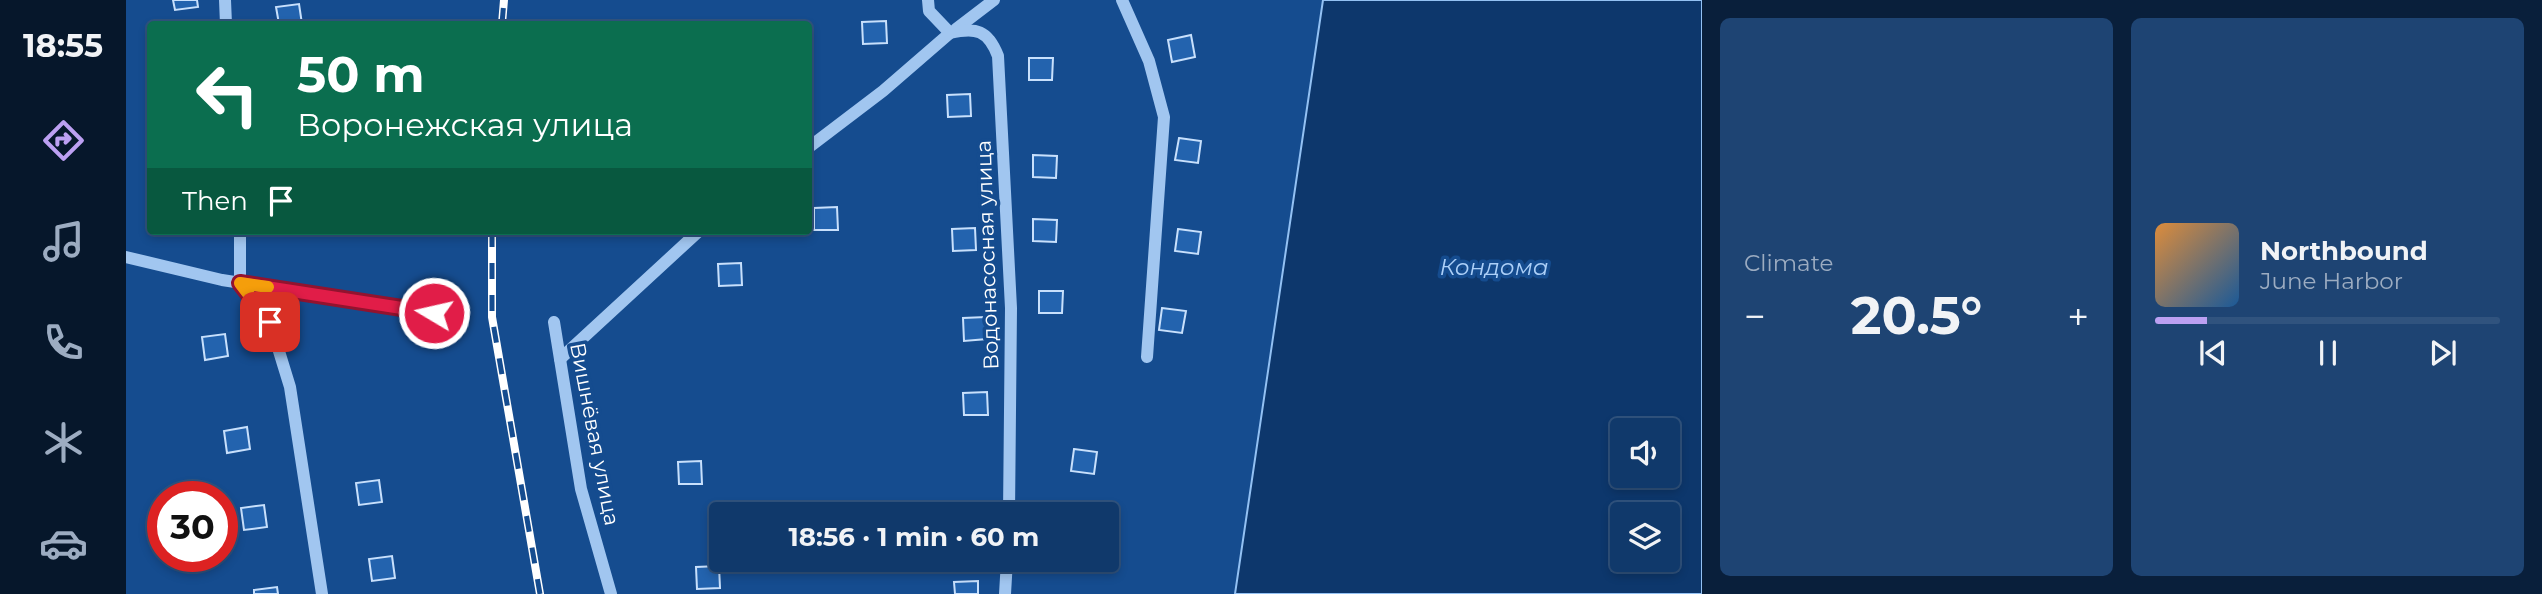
<!DOCTYPE html>
<html lang="en">
<head>
<meta charset="utf-8">
<style>
  body { margin:0; font-family:Montserrat,sans-serif; background:#1e4473; color:#f1f3f6; height:100vh; display:flex; flex-direction:column; font-size:26px; white-space:nowrap }
  * { box-sizing:border-box; margin:0 }
  p { font-size:23px; color:#9cacc1 }
  .icon { flex:none; width:38px; height:38px; fill:none; stroke:currentColor; stroke-width:2; stroke-linecap:round; stroke-linejoin:round }
  .map { position:relative; flex:1; overflow:hidden }
  .panel { display:flex; flex-direction:column; gap:18px; padding:18px; background:#091f3b; width:840px }
  .panel>* { flex:none }
  .hud { position:absolute; left:21px; top:21px; width:665px; height:214px; border-radius:7px; box-shadow:0 4px 10px #0003,0 0 0 2px #30537e; background:#0b6e4f; color:#fff; overflow:hidden }
  .buttons { position:absolute; left:1484px; top:418px; display:grid; gap:14px }
  .buttons a { display:grid; place-items:center; width:70px; height:70px; border-radius:7px; background:#10396b; box-shadow:0 4px 10px #0003,0 0 0 2px #30537e; font-size:35px }
  .speed { position:absolute; left:21px; top:481px; display:flex; gap:14px; font-size:35px; font-weight:700; text-align:center }
  .speed>* { display:grid; place-content:center; width:91px; height:91px; border-radius:50%; background:#10396b; box-shadow:0 4px 10px #0003,0 0 0 2px #30537e; line-height:1 }
  .speed .limit { border:10px solid #d22; background:#fff; color:#111 }
  .pin { position:absolute; display:grid; place-items:center; width:60px; height:60px; color:#fff; margin:-30px; border-radius:14px; box-shadow:0 4px 10px #0006 }
  .me { position:absolute; width:77px; margin:-38px; rotate:279deg; stroke-linejoin:round; filter:drop-shadow(0 0 5px #0008) }
  .turn { display:flex; align-items:center; gap:24px; height:147px; padding:0 35px; font-size:32px }
  .turn .icon { width:91px; height:91px; stroke-width:2.5 }
  .turn b { display:block; font-size:49px; line-height:60px }
  .then { display:flex; align-items:center; height:66px; padding:0 35px; background:#0003; gap:14px; font-size:26px }
  .big { font-size:52px; font-weight:700; line-height:1.1 }
  .panel .tile { flex:1; display:flex; flex-direction:column; justify-content:center; gap:10px; min-width:0; padding:0 24px; border-radius:10px; background:#1e4473 }
  .song { display:flex; align-items:center; gap:21px }
  .cover { width:84px; height:84px; border-radius:10px; background:linear-gradient(135deg,hsl(30 70% 55%),hsl(210 70% 35%)) }
  .played { height:7px; border-radius:4px; background:linear-gradient(90deg,#bca0f2 15%,#30537e 15%) }
  .keys { display:flex; justify-content:space-around; direction:ltr }
  .heat { display:flex; justify-content:space-between; align-items:center; font-size:38px; direction:ltr }
  .panel .tiles { flex:1; display:grid; gap:18px; grid-template-columns:repeat(2,1fr) }
  .trip { position:absolute; left:583px; top:502px; width:410px; height:70px; border-radius:7px; background:#10396b; box-shadow:0 4px 10px #0003,0 0 0 2px #30537e; font-weight:700; line-height:70px; text-align:center }
  main { display:flex; flex:1; min-height:0 }
  .tabs { display:flex; flex-direction:column; width:126px; justify-content:space-around; align-items:center; background:#06172b; color:#9cacc1 }
  .tabs .icon { width:49px; height:49px }
  .tabs .current { color:#bca0f2 }
  .tabs b { font-size:32px; color:#f1f3f6 }
  .map>svg:first-child { display:block }
  .water { fill:#0d376c; stroke:#93c1f3; stroke-width:2; fill-rule:evenodd }
  .building { fill:#2363ae; stroke:#c8e0fc; stroke-width:2 }
  .lines { fill:none; stroke-linecap:round; stroke-linejoin:round }
  .minor { stroke:#a1c6f0; stroke-width:12 }
  .rail-casing { stroke:#fff; stroke-width:8 }
  .rail { stroke:#154c8f; stroke-width:5; stroke-dasharray:16; stroke-linecap:butt }
  .route-casing { stroke:#92132f; stroke-width:18 }
  .route { stroke:#e11d48; stroke-width:12 }
  .slow { stroke:#f59e0b; stroke-width:12 }
  .labels { text-anchor:middle; dominant-baseline:central; stroke-width:7; stroke-linejoin:round; paint-order:stroke }
  .street-label { font-size:21px; fill:#fff; stroke:#154c8f }
  .water-label { font-size:23px; font-style:italic; fill:#add0f8; stroke:#154c8f }
</style>
</head>
<body>
<main>
<nav class="tabs">
<b>18:55</b>
<svg class="icon current" aria-label="directions" viewBox="0 0 24 24"><path d="M12 3l9 9-9 9-9-9zM9 14v-3h6M13 9l2 2-2 2"/></svg>
<svg class="icon" aria-label="music" viewBox="0 0 24 24"><path d="M9 18V5l10-2v13"/><circle cx="6" cy="18" r="3"/><circle cx="16" cy="16" r="3"/></svg>
<svg class="icon" aria-label="phone" viewBox="0 0 24 24"><path d="M5 4h4l2 5-3 2q2 4 5 5l2-3 5 2v4C11 20 4 13 5 4z"/></svg>
<svg class="icon" aria-label="climate" viewBox="0 0 24 24"><path d="M12 3v18M4 7l16 10M4 17L20 7"/></svg>
<svg class="icon" aria-label="car" viewBox="0 0 24 24"><path d="M5 17H2v-5l4-1 3-4h7l3 4 3 1v5h-3M9 17h6M6 11h13"/><circle cx="7" cy="17" r="2"/><circle cx="17" cy="17" r="2"/></svg>
</nav>
<div class="map">
<svg width="1576" height="594" viewBox="0 0 1576 594">
  <rect width="100%" height="100%" fill="#154c8f"/>
  <path class="water" d="M1197,0h379v594h-467zM1496,430h46v46h-46zM1496,514h46v46h-46z"/>
  <g class="building">
    <polygon points="47,0 71,0 72,7 49,10"/>
    <polygon points="173,4 176,24 153,24 150,7"/>
    <polygon points="760,21 761,43 737,44 736,22"/>
    <polygon points="1065,35 1069,57 1046,62 1042,40"/>
    <polygon points="903,58 927,58 926,80 903,80"/>
    <polygon points="844,94 845,116 822,117 821,95"/>
    <polygon points="1053,138 1075,141 1072,163 1049,160"/>
    <polygon points="907,155 931,156 930,178 907,177"/>
    <polygon points="711,207 712,230 688,230 688,208"/>
    <polygon points="907,219 931,220 930,242 907,241"/>
    <polygon points="849,228 850,250 827,251 826,229"/>
    <polygon points="1052,229 1075,232 1072,254 1049,251"/>
    <polygon points="615,263 616,285 593,286 592,264"/>
    <polygon points="913,291 937,291 936,313 913,313"/>
    <polygon points="1036,308 1060,311 1056,333 1033,330"/>
    <polygon points="860,317 861,339 838,341 837,318"/>
    <polygon points="99,334 102,356 79,360 76,337"/>
    <polygon points="861,392 862,415 838,415 837,393"/>
    <polygon points="121,427 124,449 101,453 98,431"/>
    <polygon points="948,449 971,452 968,474 945,471"/>
    <polygon points="575,461 576,484 553,484 552,462"/>
    <polygon points="253,480 256,502 233,505 230,483"/>
    <polygon points="138,505 141,527 118,530 115,508"/>
    <polygon points="266,556 269,578 246,581 243,559"/>
    <polygon points="593,566 594,588 571,589 570,567"/>
    <polygon points="852,581 852,594 829,594 828,582"/>
    <polygon points="151,587 152,594 128,594 128,590"/>
  </g>
  <g class="lines">
    <g class="minor">
      <polyline points="99,0 100,24"/>
      <polyline points="996,0 1023,61 1038,117 1021,357"/>
      <polyline points="830,29 868,0"/>
      <path d="M824,33c26,-6 38,-3 48,23l13,252 -2,206"/>
      <polyline points="682,148 757,91 824,33 803,11 802,0"/>
      <polyline points="114,231 114,283 144,322 164,387 196,594"/>
      <polyline points="0,257 96,280 308,313"/>
      <polyline points="428,322 455,489 485,594"/>
      <polyline points="434,359 573,231"/>
      <polyline points="879,594 881,560"/>
    </g>
    <g class="rail-casing">
      <g id="rail">
        <polyline points="376,24 378,0"/>
        <polyline points="366,231 366,317 414,594"/>
      </g>
    </g>
    <use href="#rail" class="rail"/>
  </g>
  <g class="lines">
    <g class="route-casing">
      <polyline id="route" points="144,322 114,283 308,313"/>
    </g>
    <use href="#route" class="route"/>
    <polyline class="slow" points="127,300 114,283 142,287"/>
  </g>
  <g class="labels">
    <g class="street-label">
      <text transform="translate(861 255) rotate(-92)">Водонасосная улица</text>
      <text transform="translate(469 434) rotate(79)">Вишнёвая улица</text>
    </g>
    <g class="water-label">
      <text x="1368" y="267">Кондома</text>
    </g>
  </g>
</svg>
<div class="buttons">
<a><svg class="icon" aria-label="sound" viewBox="0 0 24 24"><path d="M4 9h4l5-4v14l-5-4H4zM17 9q2 3 0 6"/></svg></a>
<a><svg class="icon" aria-label="layers" viewBox="0 0 24 24"><path d="M12 4l9 5-9 5-9-5zM3 14l9 5 9-5"/></svg></a>
</div>
<div class="speed"><div class="limit">30</div></div>
<div class="pin" style="left:144px;top:322px;background:#d93025"><svg class="icon" aria-label="arrive" viewBox="0 0 24 24"><path d="M6 21V4h12l-3 4 3 4H6"/></svg></div>
<svg class="me" style="left:308px;top:313px" viewBox="-20 -20 40 40"><circle r="17" fill="#e11d48" stroke="#fff" stroke-width="3"/><path d="M0-11L8 9 0 5-8 9z" fill="#fff"/></svg>
<div class="trip">18:56 · 1 min · 60 m</div>
<div class="hud">
<div class="turn"><svg class="icon" aria-label="left" viewBox="0 0 24 24"><path d="M17 20v-9H6M10 6l-5 5 5 5"/></svg><div><b>50 m</b>Воронежская улица</div></div>
<div class="then">Then<svg class="icon" aria-label="arrive" viewBox="0 0 24 24"><path d="M6 21V4h12l-3 4 3 4H6"/></svg></div>
</div>
</div>
<section class="panel">
<div class="tiles">
<div class="tile"><p>Climate</p>
<div class="heat"><a>−</a><b class="big">20.5°</b><a>+</a></div>
</div>
<div class="tile">
<div class="song"><i class="cover"></i><div><b>Northbound</b><p>June Harbor</p></div></div>
<div class="played"></div>
<div class="keys"><svg class="icon" aria-label="previous" viewBox="0 0 24 24"><path d="M18 5L8 12l10 7zM5 5v14"/></svg><svg class="icon" aria-label="pause" viewBox="0 0 24 24"><path d="M8 5v14M16 5v14"/></svg><svg class="icon" aria-label="next" viewBox="0 0 24 24"><path d="M6 5l10 7-10 7zM19 5v14"/></svg></div>
</div>
</div>
</section>
</main>
</body>
</html>
